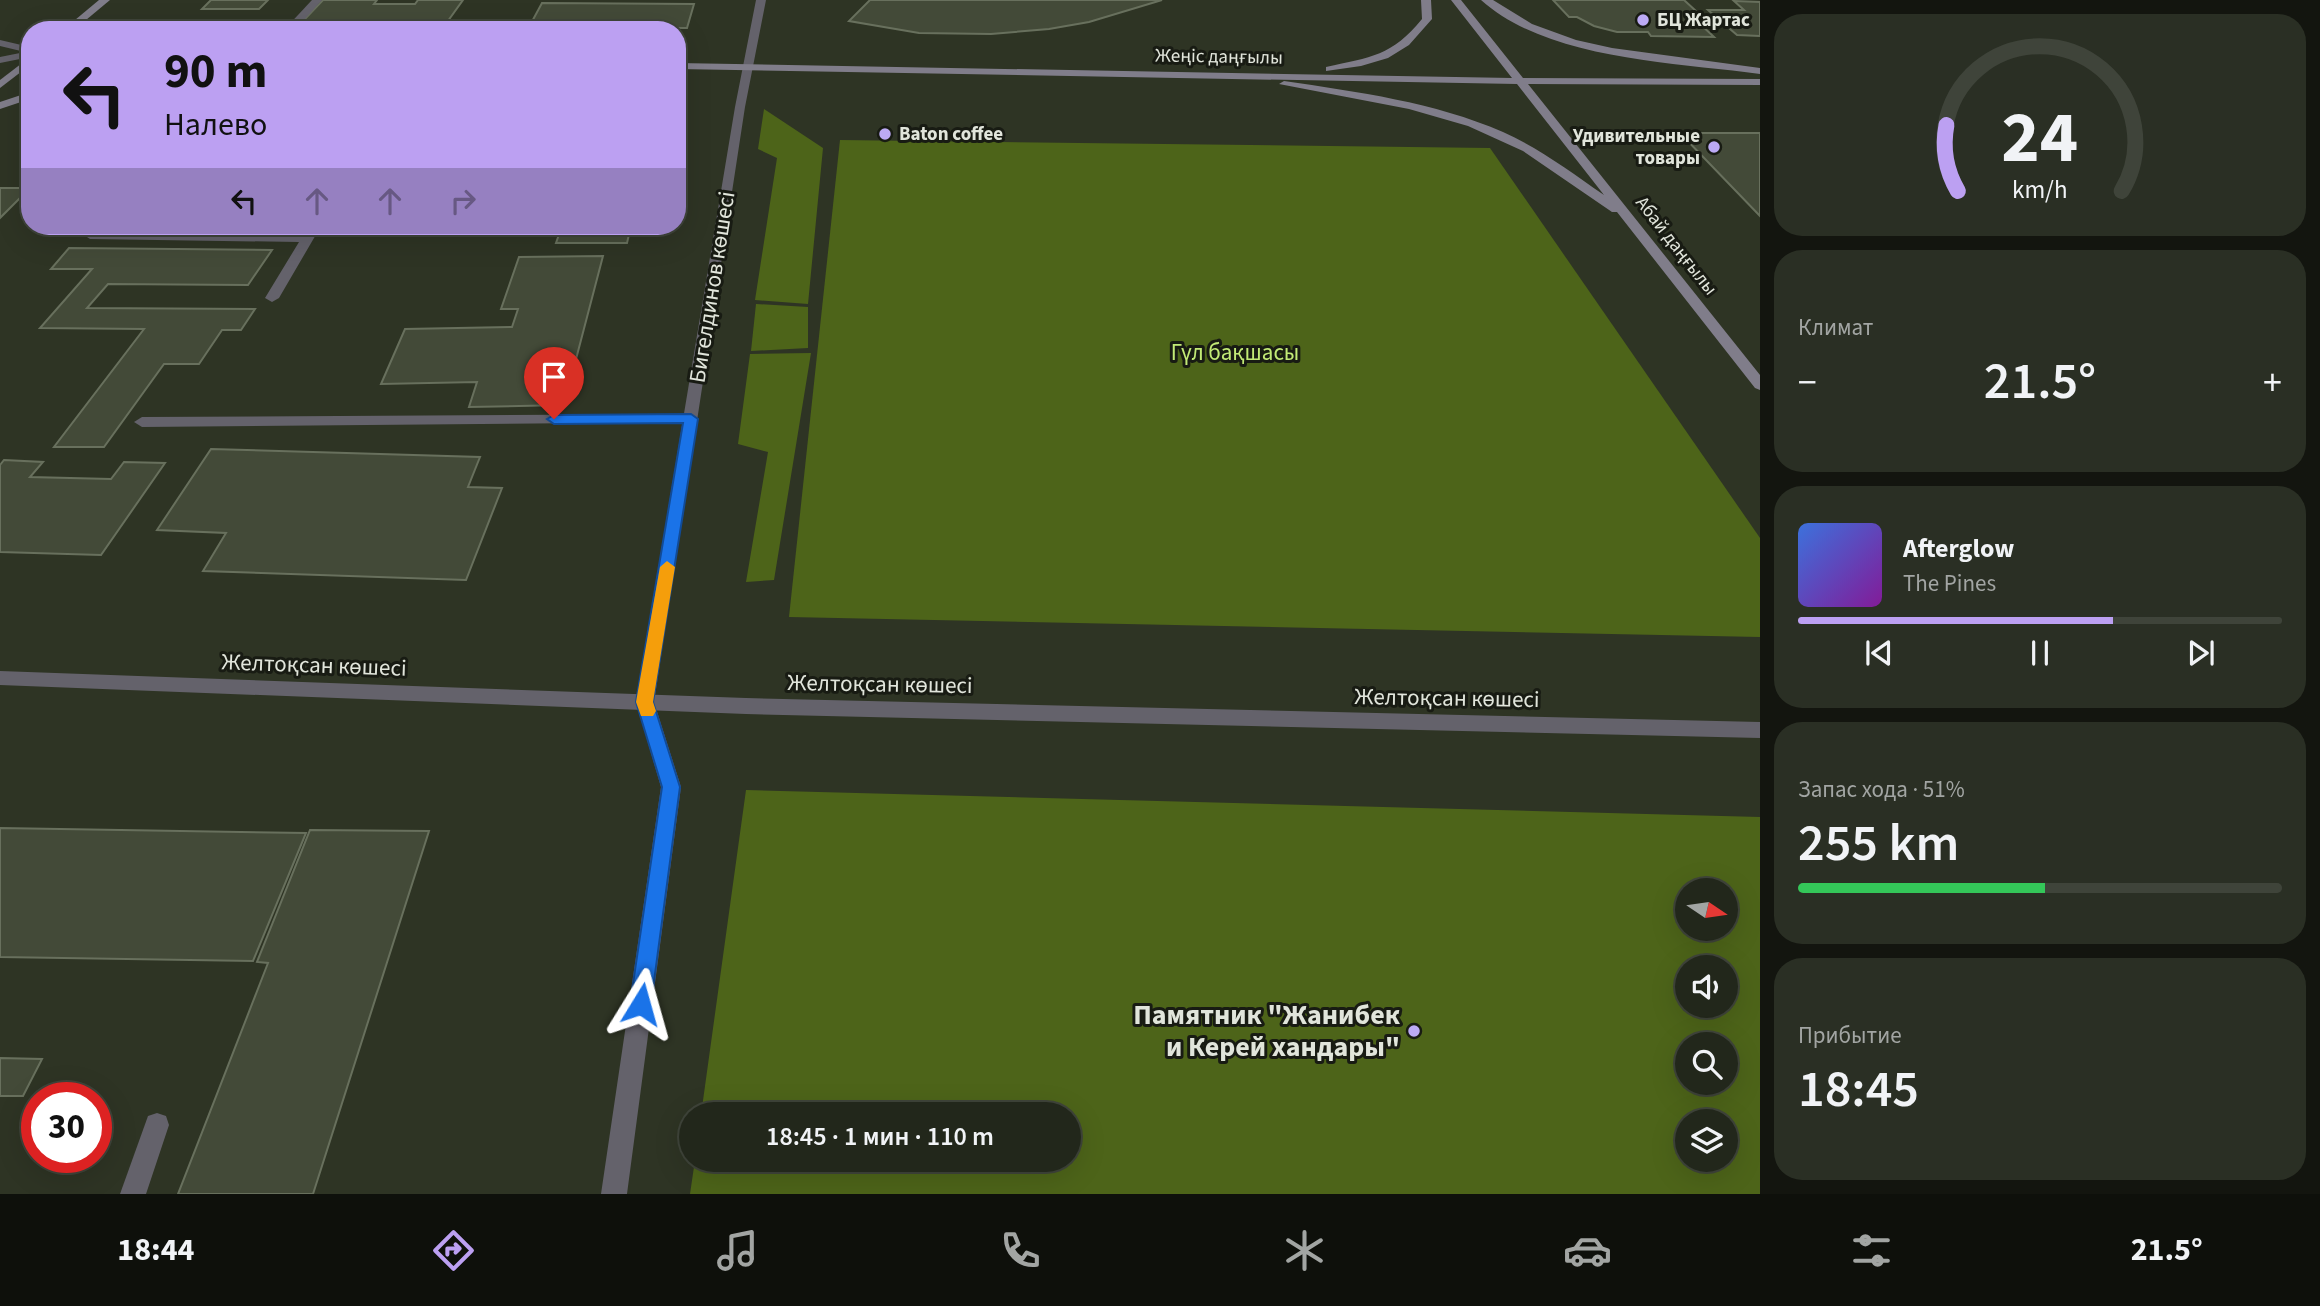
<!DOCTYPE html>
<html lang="ru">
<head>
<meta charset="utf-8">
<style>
  body { margin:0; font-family:"Source Sans 3",sans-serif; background:#2a2f24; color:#f1f3f6; height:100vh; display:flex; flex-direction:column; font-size:26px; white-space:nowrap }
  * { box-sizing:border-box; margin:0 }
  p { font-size:23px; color:#a2a5a3 }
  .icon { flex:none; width:38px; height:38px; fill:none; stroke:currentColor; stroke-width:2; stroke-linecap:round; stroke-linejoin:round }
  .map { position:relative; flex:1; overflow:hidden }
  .sheet { display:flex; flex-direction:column; gap:14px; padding:14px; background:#13150f; width:560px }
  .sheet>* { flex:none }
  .guide { position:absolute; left:21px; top:21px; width:665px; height:214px; border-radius:28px; box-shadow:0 7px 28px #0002,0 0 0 2px #3f443a; background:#bca0f2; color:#111; overflow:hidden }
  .needle { width:46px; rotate:103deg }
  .fabs { position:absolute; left:1675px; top:878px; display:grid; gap:14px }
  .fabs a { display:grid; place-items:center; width:63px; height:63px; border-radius:50%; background:#22271b; box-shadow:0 7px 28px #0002,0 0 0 2px #3f443a; font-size:35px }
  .speed { position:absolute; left:21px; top:1082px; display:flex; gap:14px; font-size:35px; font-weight:700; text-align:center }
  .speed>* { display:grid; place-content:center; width:91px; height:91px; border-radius:50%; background:#22271b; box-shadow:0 7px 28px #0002,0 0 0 2px #3f443a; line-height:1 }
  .speed .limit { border:10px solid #d22; background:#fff; color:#111 }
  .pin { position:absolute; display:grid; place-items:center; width:60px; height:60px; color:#fff; margin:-72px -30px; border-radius:50% 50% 50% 0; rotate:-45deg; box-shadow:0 0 7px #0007 }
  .pin .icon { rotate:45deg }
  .me { position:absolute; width:77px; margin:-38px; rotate:8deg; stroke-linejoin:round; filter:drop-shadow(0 0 5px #0008) }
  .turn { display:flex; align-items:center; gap:24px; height:147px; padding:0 28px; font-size:32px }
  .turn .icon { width:91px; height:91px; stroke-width:2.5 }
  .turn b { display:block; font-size:49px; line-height:60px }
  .lanes { display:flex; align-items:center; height:66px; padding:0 28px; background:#0003; justify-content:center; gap:35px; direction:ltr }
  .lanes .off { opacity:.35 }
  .big { font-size:52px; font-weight:600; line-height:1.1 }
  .sheet .tile { flex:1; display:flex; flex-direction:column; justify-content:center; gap:10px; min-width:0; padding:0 24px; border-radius:28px; background:#2a2f24 }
  .sheet .dial { align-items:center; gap:0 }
  .dial svg { height:182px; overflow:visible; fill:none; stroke:#3f443a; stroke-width:7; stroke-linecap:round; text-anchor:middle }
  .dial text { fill:#f1f3f6; stroke:none }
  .song { display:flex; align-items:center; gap:21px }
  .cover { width:84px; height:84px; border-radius:10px; background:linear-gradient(135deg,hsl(220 70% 55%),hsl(290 70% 35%)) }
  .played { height:7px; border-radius:4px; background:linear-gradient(90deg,#bca0f2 65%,#3f443a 65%) }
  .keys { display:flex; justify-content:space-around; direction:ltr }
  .heat { display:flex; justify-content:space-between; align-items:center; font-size:38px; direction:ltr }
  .charge { height:10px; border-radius:5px; background:linear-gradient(90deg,#34c759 51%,#3f443a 0) }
  .trip { position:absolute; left:679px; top:1102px; width:402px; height:70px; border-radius:35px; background:#22271b; box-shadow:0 7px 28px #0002,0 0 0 2px #3f443a; font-weight:600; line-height:70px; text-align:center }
  .menu { display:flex; height:112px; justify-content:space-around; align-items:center; background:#0e100b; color:#a2a5a3 }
  .menu .icon { width:49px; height:49px }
  .menu .active { color:#bca0f2 }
  .menu b { font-size:32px; color:#f1f3f6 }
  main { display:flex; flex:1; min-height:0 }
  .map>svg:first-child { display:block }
  .green { fill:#4d6419; fill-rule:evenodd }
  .building { fill:#434a38; stroke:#68705d; stroke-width:2 }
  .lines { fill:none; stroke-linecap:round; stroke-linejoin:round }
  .service { fill:#64626b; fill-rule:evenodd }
  .minor { fill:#64626b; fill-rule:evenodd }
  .tertiary { fill:#64626b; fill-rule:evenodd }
  .secondary { fill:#807d8a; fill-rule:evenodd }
  .route { fill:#1a73e8; stroke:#114b97; stroke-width:2 }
  .slow { fill:#f59e0b }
  .poi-dot { fill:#bcaaf5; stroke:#181b13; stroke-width:2.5 }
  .labels { text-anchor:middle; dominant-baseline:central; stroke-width:6; stroke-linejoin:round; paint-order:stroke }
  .far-poi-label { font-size:19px; font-weight:bold; fill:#e1e5db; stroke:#181b13; text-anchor:start }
  .far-street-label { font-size:19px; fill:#e1e5db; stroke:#181b13 }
  .street-label { font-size:23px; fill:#e1e5db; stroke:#181b13 }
  .park-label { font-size:23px; fill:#c2ea76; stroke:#181b13 }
  .near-poi-label { font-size:28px; font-weight:bold; fill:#e1e5db; stroke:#181b13; text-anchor:end }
</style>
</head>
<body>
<main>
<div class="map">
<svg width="1760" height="1194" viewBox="0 0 1760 1194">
  <rect width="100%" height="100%" fill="#2e3424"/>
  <g class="green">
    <polygon points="764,109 823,148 808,304 755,300 777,158 758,149"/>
    <polygon points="840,140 1490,148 1760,538 1760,637 789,617"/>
    <polygon points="756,304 808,307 808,348 751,351"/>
    <polygon points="811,353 774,580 746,582 768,452 738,444 750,354"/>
    <path d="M746,790l1014,27v377h-1070l5,-34h374v-45h-368zM1687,891h39v38h-39zM1687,968h39v38h-39zM1687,1045h39v38h-39zM1687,1122h39v38h-39z"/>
  </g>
  <g class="building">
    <polygon points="211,0 268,0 259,9 202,9"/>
    <polygon points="323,0 377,0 374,4 415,4 418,0 463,0 445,25 302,22"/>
    <polygon points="870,0 1162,0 1089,22 1049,29 991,34 919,33 849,21"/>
    <polygon points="1553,0 1684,0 1708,22 1698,22 1714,37 1651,36 1648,32 1617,32 1594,26 1577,17 1569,17"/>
    <polygon points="1734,1 1760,2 1760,36 1737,35 1708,10 1744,10"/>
    <polygon points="542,3 694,4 687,28 529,27"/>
    <polygon points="1680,133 1760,133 1760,216"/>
    <polygon points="0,188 30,188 0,218"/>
    <polygon points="562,226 631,226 627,243 556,243"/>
    <polygon points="69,248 272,250 248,285 108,284 87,308 255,309 241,330 222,330 199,364 164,364 104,447 54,447 144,329 40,328 92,269 51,269"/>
    <polygon points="603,256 564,405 469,407 477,382 381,384 405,329 512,327 518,309 501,309 519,257"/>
    <polygon points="211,449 480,457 468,487 502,488 466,580 203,571 226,533 157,530"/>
    <polygon points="4,460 43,462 30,477 111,479 124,462 165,463 101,555 0,552 0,465"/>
    <polygon points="0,828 306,833 253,961 0,957"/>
    <polygon points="310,830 429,831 313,1194 178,1194 268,963 257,962"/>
    <polygon points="0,1058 42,1059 23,1096 0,1096"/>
  </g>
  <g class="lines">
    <g class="service">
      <polygon points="312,0 322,0 295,30 284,30"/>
      <polygon points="309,226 321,226 279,298 272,302 265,298 299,242 90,239 84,235 90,231 304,234"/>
      <polygon points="691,414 699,419 696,422 142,427 134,422 142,417"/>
      <polygon points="157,1113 166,1116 169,1125 146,1194 120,1194 148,1116"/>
    </g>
    <g class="minor">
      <polygon points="756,0 766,0 745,107 654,702 681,787 627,1194 601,1194 661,787 636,702 735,107"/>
      <polygon points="0,40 30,47 30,57 0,63 0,57 25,52 0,46"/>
    </g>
    <polygon class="tertiary" points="0,671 746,698 1760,722 1760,738 746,714 0,685"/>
    <g class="secondary">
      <polygon points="99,0 110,0 74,30 63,30"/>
      <path d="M1421,0h10l1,19 -23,26 -21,13 -27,8 -35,5v-4c45,-10 66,-11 96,-48z"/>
      <path d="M1451,0h10l62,78 237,1v6l-232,-1 232,291v15l-5,-2 -138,-176h-5l-89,-61 -55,-25 -59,-17 -130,-25 5,-3c74,11 150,21 219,51 36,16 68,40 101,63l-87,-111 -840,-15v-6l835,15z"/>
      <path d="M1481,0h12l39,24 44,16 36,8 148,20v6c-86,-12 -212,-14 -279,-74z"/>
      <polygon points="30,57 30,65 0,88 0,80"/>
      <polygon points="30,92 30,99 0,109 0,102"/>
    </g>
  </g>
  <polygon class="route" points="691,414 698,419 653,702 680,787 651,1004 648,1012 641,1015 633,1012 630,1004 662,787 636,702 683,423 554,424 547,419 554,415"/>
  <polygon class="slow" points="667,561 675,567 653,702 656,711 653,716 641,716 636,702 660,567"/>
  <g class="poi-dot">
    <circle cx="1643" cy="20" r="7"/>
    <circle cx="885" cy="134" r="7"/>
    <circle cx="1714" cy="147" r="7"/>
    <circle cx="1414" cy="1031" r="7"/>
  </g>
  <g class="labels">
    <g class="far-poi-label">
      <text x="1657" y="20">БЦ Жартас</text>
      <text x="899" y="134">Baton coffee</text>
      <text x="1700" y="136" text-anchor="end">Удивительные<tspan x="1700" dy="22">товары</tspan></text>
    </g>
    <g class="far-street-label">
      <text transform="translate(1219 57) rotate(1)">Жеңіс даңғылы</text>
      <text transform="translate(1676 246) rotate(52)">Абай даңғылы</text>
    </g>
    <g class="street-label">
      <text transform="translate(712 287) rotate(-81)">Бигелдинов көшесі</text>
      <text transform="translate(314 665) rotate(2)">Желтоқсан көшесі</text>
      <text transform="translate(880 684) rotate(1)">Желтоқсан көшесі</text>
      <text transform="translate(1447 698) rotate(1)">Желтоқсан көшесі</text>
    </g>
    <g class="park-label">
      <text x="1235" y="352">Гүл бақшасы</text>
    </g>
    <g class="near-poi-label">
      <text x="1400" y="1015">Памятник "Жанибек<tspan x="1400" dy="32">и Керей хандары"</tspan></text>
    </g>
  </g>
</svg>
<div class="fabs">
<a><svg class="needle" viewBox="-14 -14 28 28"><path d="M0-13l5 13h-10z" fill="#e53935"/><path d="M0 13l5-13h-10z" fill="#a2a5a3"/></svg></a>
<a><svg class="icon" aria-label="sound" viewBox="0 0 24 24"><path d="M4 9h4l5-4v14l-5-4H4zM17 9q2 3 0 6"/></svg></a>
<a><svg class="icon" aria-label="search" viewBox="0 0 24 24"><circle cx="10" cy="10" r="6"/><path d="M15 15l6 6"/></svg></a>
<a><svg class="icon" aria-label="layers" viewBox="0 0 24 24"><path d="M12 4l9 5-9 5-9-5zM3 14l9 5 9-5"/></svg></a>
</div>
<div class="speed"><div class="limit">30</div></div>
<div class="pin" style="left:554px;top:419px;background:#d93025"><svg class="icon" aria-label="arrive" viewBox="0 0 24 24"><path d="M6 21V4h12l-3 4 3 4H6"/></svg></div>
<svg class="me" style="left:641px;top:1004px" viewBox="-20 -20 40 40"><path d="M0-17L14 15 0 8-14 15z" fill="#1a73e8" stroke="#fff" stroke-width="4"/></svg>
<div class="trip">18:45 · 1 мин · 110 m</div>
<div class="guide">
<div class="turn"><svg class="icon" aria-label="left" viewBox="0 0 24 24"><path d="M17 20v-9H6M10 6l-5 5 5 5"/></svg><div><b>90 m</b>Налево</div></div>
<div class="lanes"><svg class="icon" aria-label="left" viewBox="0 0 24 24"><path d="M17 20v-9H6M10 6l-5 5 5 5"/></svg><svg class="icon off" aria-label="ahead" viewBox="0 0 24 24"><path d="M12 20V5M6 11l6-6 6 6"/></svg><svg class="icon off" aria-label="ahead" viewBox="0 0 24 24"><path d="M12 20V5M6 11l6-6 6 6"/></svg><svg class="icon off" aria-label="right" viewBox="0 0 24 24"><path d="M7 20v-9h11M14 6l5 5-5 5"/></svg></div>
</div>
</div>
<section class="sheet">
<div class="tile dial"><svg viewBox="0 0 100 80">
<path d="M14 69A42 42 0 1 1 86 69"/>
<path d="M14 69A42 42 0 0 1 9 40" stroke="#bca0f2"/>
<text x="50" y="56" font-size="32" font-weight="700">24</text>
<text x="50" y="72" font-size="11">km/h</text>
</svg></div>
<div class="tile"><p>Климат</p>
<div class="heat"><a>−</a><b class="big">21.5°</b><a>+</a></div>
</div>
<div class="tile">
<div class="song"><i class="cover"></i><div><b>Afterglow</b><p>The Pines</p></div></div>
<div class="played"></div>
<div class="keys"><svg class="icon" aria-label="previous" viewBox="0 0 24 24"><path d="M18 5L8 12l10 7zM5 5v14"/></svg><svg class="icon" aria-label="pause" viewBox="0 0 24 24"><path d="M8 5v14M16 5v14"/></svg><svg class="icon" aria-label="next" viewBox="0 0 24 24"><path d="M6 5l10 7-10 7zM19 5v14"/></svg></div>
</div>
<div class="tile"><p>Запас хода · 51%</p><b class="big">255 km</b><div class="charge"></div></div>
<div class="tile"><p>Прибытие</p><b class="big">18:45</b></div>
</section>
</main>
<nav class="menu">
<b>18:44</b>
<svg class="icon active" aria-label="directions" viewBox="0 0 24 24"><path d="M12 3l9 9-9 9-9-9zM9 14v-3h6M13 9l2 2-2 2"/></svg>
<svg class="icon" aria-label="music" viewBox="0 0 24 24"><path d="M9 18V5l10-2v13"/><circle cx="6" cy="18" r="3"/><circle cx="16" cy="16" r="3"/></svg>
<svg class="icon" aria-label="phone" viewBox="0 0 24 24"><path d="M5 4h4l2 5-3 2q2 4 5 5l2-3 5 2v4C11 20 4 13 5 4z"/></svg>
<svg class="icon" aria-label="climate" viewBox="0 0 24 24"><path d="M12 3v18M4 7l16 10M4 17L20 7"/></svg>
<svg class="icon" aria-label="car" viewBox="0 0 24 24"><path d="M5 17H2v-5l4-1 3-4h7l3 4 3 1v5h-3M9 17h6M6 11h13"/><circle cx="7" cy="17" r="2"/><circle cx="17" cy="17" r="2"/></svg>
<svg class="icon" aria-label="filters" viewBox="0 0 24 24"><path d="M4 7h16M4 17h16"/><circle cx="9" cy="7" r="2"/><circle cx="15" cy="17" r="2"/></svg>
<b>21.5°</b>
</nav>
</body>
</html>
